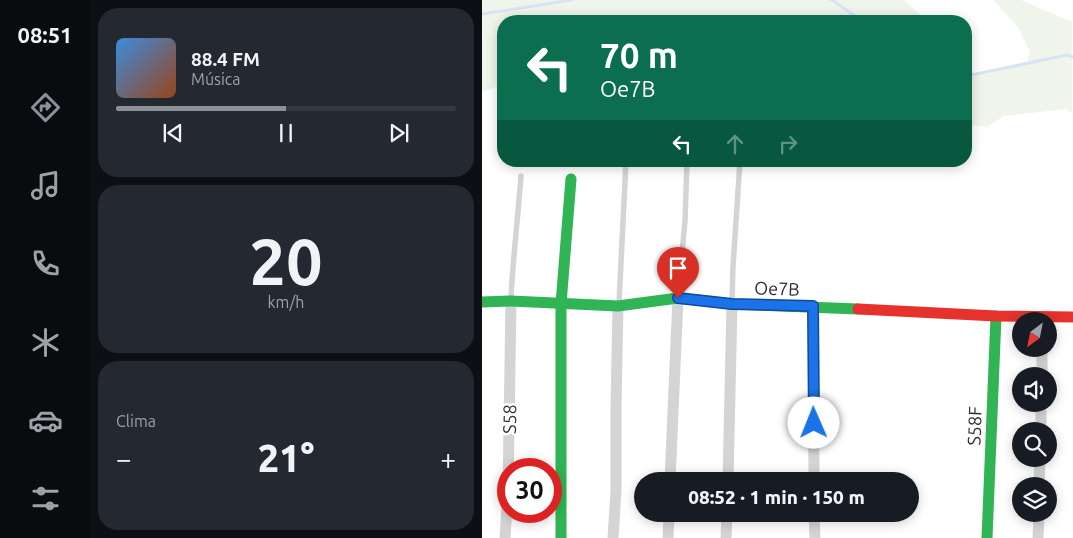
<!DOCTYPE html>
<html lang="es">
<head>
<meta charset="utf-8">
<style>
  body { margin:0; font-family:Ubuntu,sans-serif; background:#242831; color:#f1f3f6; height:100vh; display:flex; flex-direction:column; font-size:19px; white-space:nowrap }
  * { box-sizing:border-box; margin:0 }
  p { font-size:16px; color:#9ea1a6 }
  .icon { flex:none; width:28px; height:28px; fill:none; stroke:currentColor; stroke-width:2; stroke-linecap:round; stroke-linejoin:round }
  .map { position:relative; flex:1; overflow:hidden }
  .sheet { display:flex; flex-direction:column; gap:8px; padding:8px; background:#0d0f14; width:392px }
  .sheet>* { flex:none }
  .hud { position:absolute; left:15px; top:15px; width:475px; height:152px; border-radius:20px; box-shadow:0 2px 12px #0003; background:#0b6e4f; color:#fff; overflow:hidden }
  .needle { width:32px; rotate:212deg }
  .controls { position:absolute; left:530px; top:312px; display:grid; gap:10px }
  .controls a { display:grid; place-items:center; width:45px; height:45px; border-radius:50%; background:#171b24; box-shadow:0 2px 12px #0003; font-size:25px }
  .speed { position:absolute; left:15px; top:458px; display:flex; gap:10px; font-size:25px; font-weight:700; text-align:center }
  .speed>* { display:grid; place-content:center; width:65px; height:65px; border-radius:50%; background:#171b24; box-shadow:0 2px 12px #0003; line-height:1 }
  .speed .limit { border:8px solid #d22; background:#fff; color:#111 }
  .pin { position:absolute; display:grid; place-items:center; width:42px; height:42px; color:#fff; margin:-51px -21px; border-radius:50% 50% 50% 0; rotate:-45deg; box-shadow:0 0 5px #0007 }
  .pin .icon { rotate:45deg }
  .me { position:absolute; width:55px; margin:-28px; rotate:359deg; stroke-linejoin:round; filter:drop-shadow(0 0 4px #0008) }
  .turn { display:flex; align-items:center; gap:18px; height:105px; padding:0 20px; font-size:22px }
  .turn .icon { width:65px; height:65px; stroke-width:2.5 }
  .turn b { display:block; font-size:35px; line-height:42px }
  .lanes { display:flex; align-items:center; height:48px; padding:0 20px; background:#0003; justify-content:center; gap:25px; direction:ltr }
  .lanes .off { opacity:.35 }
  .big { font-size:38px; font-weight:800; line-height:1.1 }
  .sheet .card { flex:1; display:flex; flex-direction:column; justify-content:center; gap:8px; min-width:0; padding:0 18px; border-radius:20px; background:#242831 }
  .sheet .dial { align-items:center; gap:0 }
  .dial b { font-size:65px; line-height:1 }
  .song { display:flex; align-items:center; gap:15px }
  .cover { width:60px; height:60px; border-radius:8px; background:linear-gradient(135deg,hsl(210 70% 55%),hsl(20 70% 35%)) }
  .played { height:5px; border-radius:2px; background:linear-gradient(90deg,#8c9099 50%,#363941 50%) }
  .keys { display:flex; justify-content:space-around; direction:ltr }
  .heat { display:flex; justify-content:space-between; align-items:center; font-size:28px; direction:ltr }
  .trip { position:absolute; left:152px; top:472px; width:285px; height:50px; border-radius:25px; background:#171b24; box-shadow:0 2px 12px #0003; font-weight:800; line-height:50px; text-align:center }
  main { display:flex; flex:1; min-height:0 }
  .menu { display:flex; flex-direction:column; width:90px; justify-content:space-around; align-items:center; background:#090b0e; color:#9ea1a6 }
  .menu .icon { width:35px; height:35px }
  .menu .current { color:#8c9099 }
  .menu b { font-size:22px; color:#f1f3f6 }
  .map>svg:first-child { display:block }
  .green { fill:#f0f5ec }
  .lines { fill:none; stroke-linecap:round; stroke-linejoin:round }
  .stream { stroke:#d8e4f3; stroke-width:3 }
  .lane { stroke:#d4d4d4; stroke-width:5.5 }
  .street { stroke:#d4d4d4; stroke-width:11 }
  .fast { stroke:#30b455; stroke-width:11 }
  .jam { stroke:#e5322d; stroke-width:11 }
  .route-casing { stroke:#114b97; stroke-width:12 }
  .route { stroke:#1a73e8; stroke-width:9 }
  .labels { text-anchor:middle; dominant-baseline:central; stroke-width:5; stroke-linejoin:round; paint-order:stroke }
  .street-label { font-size:18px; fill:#2f2f2f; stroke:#fff }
</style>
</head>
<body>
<main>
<nav class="menu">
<b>08:51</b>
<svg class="icon current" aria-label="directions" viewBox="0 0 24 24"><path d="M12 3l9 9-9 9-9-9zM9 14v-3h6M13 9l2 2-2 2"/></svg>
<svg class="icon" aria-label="music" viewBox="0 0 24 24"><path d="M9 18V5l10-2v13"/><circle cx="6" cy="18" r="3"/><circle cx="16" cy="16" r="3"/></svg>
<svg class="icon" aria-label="phone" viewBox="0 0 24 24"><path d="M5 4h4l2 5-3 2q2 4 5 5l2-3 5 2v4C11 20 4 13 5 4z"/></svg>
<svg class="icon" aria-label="climate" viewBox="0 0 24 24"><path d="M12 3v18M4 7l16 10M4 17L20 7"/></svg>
<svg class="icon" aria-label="car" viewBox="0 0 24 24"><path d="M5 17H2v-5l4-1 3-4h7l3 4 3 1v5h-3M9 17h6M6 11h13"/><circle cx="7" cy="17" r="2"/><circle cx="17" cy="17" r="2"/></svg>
<svg class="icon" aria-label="filters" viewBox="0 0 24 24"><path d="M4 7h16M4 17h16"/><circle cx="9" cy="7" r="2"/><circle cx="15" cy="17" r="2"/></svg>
</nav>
<section class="sheet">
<div class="card">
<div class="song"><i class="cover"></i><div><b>88.4 FM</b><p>Música</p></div></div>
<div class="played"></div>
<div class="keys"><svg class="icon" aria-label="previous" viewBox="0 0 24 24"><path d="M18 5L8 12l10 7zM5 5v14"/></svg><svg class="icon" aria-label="pause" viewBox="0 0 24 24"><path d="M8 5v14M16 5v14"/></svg><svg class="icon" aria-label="next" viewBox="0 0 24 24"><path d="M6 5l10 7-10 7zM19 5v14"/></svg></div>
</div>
<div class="card dial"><b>20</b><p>km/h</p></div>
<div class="card"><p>Clima</p>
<div class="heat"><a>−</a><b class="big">21°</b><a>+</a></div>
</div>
</section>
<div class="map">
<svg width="591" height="538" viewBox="0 0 591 538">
  <rect width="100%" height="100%" fill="#fff"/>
  <g class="green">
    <polygon points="0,0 422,0 445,21 21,21 21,84 1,92 0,92"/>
    <polygon points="511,0 539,0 590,22 590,113 584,109 522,116 505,127 484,125 484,61 492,74 544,64 548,52 536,27"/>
  </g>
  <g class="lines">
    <g class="stream">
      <polyline points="348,0 350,0 380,21"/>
      <polyline points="0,14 90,0"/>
      <polyline points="484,76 585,55 591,57"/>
    </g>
    <g class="lane">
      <polyline points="196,296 203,221 205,161"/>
      <path d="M29,298c2,-41 7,-81 10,-122"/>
      <polyline points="250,301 251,266 258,161"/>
      <polyline points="137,303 144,161"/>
    </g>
    <g class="street">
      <polyline points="331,306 332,481"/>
      <polyline points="560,376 560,349"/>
      <polyline points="559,431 559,404"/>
      <polyline points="188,481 196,298"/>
      <polyline points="246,481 250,304"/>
      <polyline points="557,486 558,459"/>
      <polyline points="332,514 333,538"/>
      <polyline points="23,538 26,491 29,301"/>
      <polyline points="131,538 134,491 134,406 136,306"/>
      <polyline points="186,538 187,514"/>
      <polyline points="244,538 245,514"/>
      <polyline points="556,538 557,514"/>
    </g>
    <g class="fast">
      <polyline points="0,302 29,301 136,306 196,298 250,304 376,309"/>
      <polyline points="79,538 79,304 89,179"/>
      <polyline points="505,538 514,316"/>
    </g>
    <polyline class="jam" points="376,309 514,316 591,317"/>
  </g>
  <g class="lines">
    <g class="route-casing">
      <polyline id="route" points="196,298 250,304 331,306 332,423"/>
    </g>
    <use href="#route" class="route"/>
  </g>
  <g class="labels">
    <g class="street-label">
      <text transform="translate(295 288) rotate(2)">Oe7B</text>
      <text transform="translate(27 419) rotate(-89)">S58</text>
      <text transform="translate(492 426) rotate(-88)">S58F</text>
    </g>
  </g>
</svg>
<div class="controls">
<a><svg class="needle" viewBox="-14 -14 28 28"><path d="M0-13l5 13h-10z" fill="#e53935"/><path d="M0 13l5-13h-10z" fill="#9ea1a6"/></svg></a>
<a><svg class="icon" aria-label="sound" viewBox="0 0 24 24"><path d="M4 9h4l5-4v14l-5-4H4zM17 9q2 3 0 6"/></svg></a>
<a><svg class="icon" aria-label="search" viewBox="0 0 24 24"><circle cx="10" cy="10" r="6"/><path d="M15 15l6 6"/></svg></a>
<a><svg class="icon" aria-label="layers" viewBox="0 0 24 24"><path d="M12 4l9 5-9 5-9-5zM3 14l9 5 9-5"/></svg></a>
</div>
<div class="speed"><div class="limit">30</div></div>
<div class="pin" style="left:196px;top:298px;background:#d93025"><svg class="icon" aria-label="arrive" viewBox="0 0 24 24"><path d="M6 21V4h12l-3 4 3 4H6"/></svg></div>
<svg class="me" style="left:332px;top:423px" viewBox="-20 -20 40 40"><circle r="19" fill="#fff"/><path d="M0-13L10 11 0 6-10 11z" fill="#1a73e8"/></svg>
<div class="trip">08:52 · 1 min · 150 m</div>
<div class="hud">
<div class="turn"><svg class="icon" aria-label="left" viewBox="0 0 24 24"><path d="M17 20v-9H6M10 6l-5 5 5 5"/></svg><div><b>70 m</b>Oe7B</div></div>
<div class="lanes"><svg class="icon" aria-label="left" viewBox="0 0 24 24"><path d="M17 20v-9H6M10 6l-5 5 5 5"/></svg><svg class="icon off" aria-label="ahead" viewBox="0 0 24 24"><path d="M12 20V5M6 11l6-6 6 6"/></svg><svg class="icon off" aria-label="right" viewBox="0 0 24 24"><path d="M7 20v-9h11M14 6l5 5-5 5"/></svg></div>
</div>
</div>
</main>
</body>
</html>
